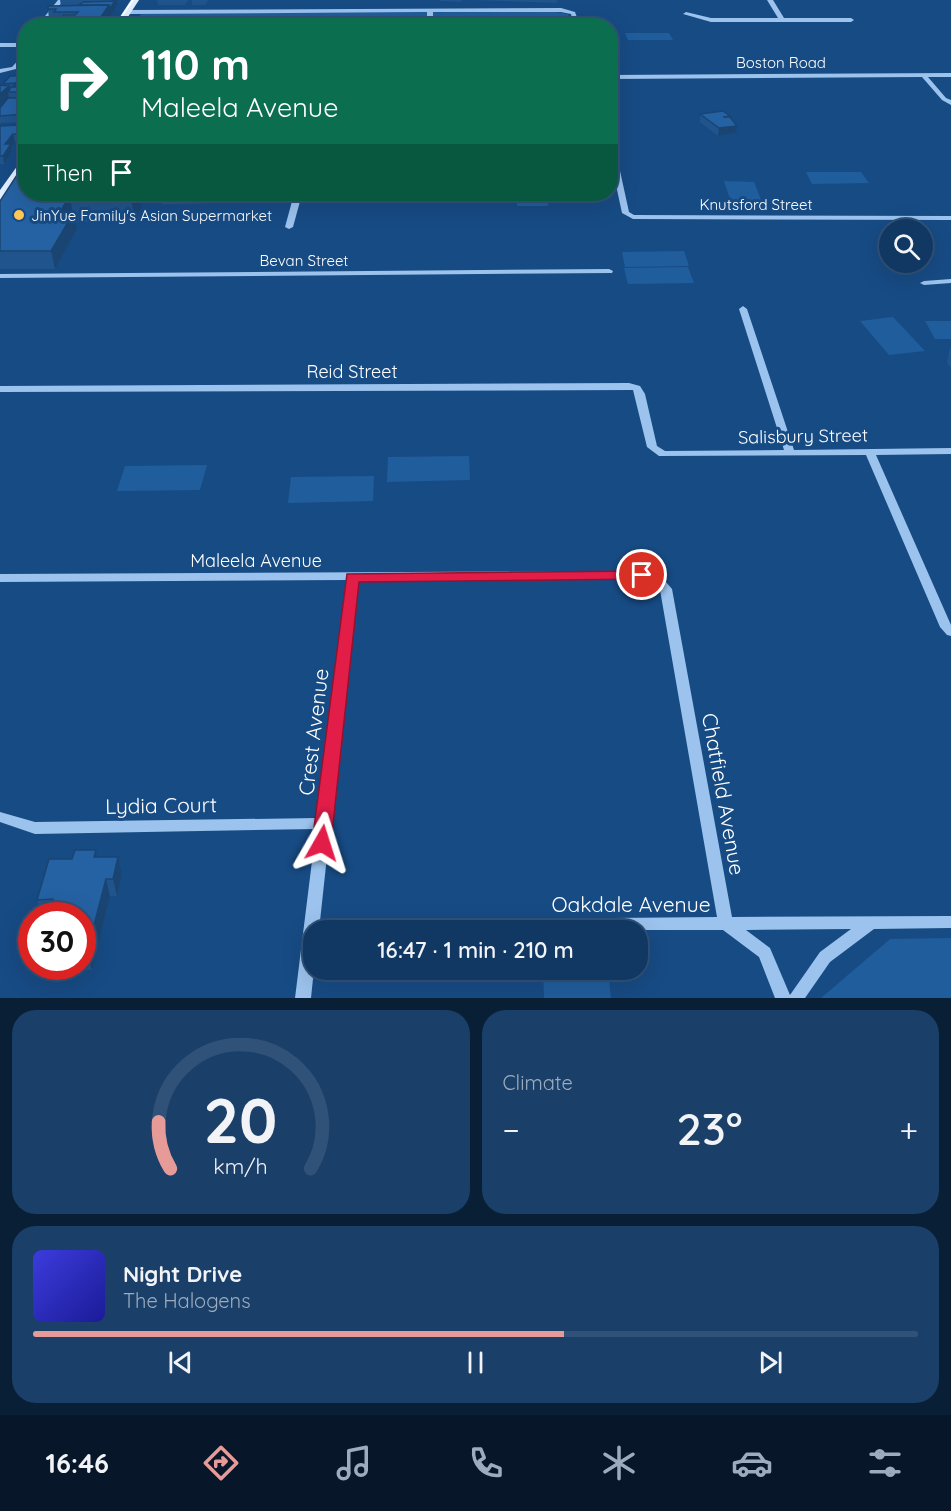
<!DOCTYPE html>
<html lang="en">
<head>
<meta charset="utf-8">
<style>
  body { margin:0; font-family:Quicksand,sans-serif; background:#1a3f69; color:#f1f3f6; height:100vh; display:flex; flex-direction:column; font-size:22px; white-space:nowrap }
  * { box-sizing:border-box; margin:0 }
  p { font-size:20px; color:#9cacbe }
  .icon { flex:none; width:33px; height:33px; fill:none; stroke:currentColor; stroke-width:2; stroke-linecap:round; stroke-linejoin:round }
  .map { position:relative; height:998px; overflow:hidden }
  .sheet { display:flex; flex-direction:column; gap:12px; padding:12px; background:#091f36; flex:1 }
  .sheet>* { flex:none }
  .hud { position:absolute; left:18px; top:18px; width:600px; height:183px; border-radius:24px; box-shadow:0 6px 24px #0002,0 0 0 2px #305278; background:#0b6e4f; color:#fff; overflow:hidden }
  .fabs { position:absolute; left:879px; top:219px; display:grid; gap:12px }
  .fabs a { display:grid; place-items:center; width:54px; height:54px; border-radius:50%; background:#113863; box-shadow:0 6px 24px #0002,0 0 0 2px #305278; font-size:30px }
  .speed { position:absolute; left:18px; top:902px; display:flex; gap:12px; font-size:30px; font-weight:700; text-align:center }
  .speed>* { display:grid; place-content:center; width:78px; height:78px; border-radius:50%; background:#113863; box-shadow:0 6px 24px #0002,0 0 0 2px #305278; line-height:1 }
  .speed .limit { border:9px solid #d22; background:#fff; color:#111 }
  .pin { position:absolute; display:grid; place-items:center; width:51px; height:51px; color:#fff; margin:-26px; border:3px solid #fff; border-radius:50%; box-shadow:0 2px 6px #0007 }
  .me { position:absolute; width:66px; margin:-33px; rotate:6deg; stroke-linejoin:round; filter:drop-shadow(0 0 4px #0008) }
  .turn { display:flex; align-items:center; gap:21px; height:126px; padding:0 24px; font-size:27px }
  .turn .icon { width:78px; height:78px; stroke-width:2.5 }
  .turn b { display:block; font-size:42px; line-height:51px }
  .then { display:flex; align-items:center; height:57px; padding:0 24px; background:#0003; gap:12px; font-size:22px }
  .big { font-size:45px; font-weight:600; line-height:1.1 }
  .sheet .widget { flex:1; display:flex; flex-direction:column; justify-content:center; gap:9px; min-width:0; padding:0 21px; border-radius:24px; background:#1a3f69 }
  .sheet .dial { align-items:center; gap:0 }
  .dial svg { height:156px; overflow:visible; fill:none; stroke:#305278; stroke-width:7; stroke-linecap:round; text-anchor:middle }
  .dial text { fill:#f1f3f6; stroke:none }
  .song { display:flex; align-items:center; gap:18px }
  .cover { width:72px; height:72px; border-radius:9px; background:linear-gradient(135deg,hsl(240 70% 55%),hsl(240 70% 35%)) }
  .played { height:6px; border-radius:3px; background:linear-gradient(90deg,#e69b98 60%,#305278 60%) }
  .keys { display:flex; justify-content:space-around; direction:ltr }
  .heat { display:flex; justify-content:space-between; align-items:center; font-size:33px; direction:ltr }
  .sheet .tiles { flex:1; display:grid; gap:12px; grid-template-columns:1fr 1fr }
  .widget:last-child { grid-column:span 2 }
  .trip { position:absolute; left:303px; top:920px; width:345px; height:60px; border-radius:24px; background:#113863; box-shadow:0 6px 24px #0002,0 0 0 2px #305278; font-weight:600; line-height:60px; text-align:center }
  .menu { display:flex; height:96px; justify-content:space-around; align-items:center; background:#071628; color:#9cacbe }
  .menu .icon { width:42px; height:42px }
  .menu .on { color:#e69b98 }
  .menu b { font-size:27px; color:#f1f3f6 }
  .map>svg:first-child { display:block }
  .green { fill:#205d9d }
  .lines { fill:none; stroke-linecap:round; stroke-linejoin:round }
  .path { stroke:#9bc3ed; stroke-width:1.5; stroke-dasharray:1.5 2; stroke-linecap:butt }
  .minor { fill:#9bc3ed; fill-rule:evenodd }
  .major { fill:#e1eeff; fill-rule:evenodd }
  .tram { stroke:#fff; stroke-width:1.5 }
  .wall { fill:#20548c }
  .shaded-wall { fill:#1a4572 }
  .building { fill:#2562a3; stroke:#1a4572; stroke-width:1.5 }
  .route { fill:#e11d48; stroke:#92132f; stroke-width:1.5 }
  .poi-dot { fill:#ffc857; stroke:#174b84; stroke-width:2 }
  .labels { text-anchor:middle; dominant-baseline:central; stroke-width:6; stroke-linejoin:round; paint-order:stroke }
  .far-street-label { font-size:15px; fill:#fff; stroke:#174b84 }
  .far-poi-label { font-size:15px; fill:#fff; stroke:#174b84; text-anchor:start }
  .street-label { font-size:18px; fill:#fff; stroke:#174b84 }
  .near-street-label { font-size:21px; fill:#fff; stroke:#174b84 }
</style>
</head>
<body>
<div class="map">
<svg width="951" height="998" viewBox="0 0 951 998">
  <rect width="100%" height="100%" fill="#174b84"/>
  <g class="green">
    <polygon points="555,12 568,14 570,25 133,26 142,13"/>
    <polygon points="625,33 669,33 673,40 628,40"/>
    <polygon points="806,172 861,172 869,183 812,184"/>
    <polygon points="724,181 754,182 763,205 732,205"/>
    <polygon points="166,194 224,194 221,203 162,204"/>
    <polygon points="517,194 547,194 548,206 517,206"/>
    <polygon points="684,251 689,266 625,267 622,252"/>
    <polygon points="688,267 694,283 628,284 624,268"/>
    <polygon points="893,317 925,351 889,355 860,321"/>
    <polygon points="925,321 951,321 951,339 935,339"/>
    <polygon points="469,456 470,480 387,482 388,457"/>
    <polygon points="207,465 200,490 117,491 125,466"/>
    <polygon points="374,476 373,501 288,503 291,477"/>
    <polygon points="951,938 951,998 821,998 890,939"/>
    <polygon points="543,969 608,969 611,998 544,998"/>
  </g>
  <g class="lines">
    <g class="path">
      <polyline points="361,23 374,26"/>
      <polyline points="248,25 265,23"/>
    </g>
    <g class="minor">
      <polygon points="58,0 64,0 42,26 37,26"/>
      <polygon points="767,0 773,0 784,18 851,18 854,20 851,22 711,22 683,14 686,12 711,18 778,18"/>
      <polygon points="561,8 575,12 580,26 574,26 571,14 561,12 433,12 433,26 427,26 427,12 127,14 124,12 127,10"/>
      <rect x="0" y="43" width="26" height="4"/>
      <polygon points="26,52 26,58 16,69 0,73 0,69 12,67"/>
      <polygon points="951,73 951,77 928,77 946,98 951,100 951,105 942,100 922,77 610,79 610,75"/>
      <rect x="0" y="127" width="26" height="4"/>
      <polygon points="610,137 613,139 629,212 634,215 951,216 951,220 633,219 622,213 610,157"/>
      <polygon points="294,194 302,194 293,227 289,229 285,227"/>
      <polygon points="435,194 442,194 440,203 433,201"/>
      <polygon points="609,269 613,271 612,273 0,278 0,274"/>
      <polygon points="951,279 951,283 924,285 920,283 924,281"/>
      <polygon points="743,306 747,309 794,450 951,448 951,454 876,455 951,625 951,636 947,635 940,627 866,455 659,456 647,447 633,390 0,392 0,386 629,383 640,386 645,394 657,446 665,451 784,450 739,309"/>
      <path d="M642,571l18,4 12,14 60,328 219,-1v12l-77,1 -44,33 -25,36h-30l-16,-41 -36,-27h-409v39l-3,29h-16l21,-169 -281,5 -35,-12v-10l35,10 282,-4 29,-238 -346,2v-8zM642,579l10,2 8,9 57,327 -397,4 37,-341zM851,929l-31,23 -30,43 -20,-47 -24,-18z"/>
    </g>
    <g class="major">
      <polygon points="131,0 139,0 122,26 114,26"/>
      <polygon points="26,157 26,168 4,199 0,200 0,190 23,158"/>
    </g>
    <g class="tram">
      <polyline points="115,26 133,0"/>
      <polyline points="0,202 26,165"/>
    </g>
  </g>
  <g class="wall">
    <polygon points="60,0 122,0 117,0 118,4 116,6 116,8 104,26 63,26 62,22 56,22 55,19 49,19 48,9 61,6"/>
    <polygon points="157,0 187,0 188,1 185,5 158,5"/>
    <polygon points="192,0 208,0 206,5 192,5"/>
    <polygon points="440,0 462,0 462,2 440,1"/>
    <polygon points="472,0 557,0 557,3"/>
    <polygon points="25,76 26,80 18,85 26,85 26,122 0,123 0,108 3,84"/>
    <polygon points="700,114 730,117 736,133 718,136 700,122"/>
    <polygon points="0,126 24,136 20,142 15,142 11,147 12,152 4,164 0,164"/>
    <polygon points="26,194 159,194 155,202 141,202 142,206 135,222 75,222 77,229 55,269 0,269 0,201"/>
    <polygon points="950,348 951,348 951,369 947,362"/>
    <polygon points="98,857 118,857 122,874 117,896 110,896 92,970 28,971 23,954 32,929 32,966 82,966 82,915 41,915 37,900 72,859"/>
  </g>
  <g class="shaded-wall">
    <polygon points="112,0 117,0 118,4 116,6 116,8 104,26 97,26 97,23 109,5 113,5"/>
    <polygon points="25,76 26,80 15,87 15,83"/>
    <polygon points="9,86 10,92 8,92 9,99 0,107 0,94"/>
    <polygon points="737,126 736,133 718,136 719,128"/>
    <polygon points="23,128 24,136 20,142 18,134"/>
    <polygon points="13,134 15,142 11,147 12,152 4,164 3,156 5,144"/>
    <polygon points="71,194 84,194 70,198 73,213 60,212"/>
    <polygon points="133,194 140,194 142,206 135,222 131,198"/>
    <polygon points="154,194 159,194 155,202"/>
    <polygon points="74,212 77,229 55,269 51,251"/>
    <polygon points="118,857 122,874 117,896 113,879"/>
    <polygon points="106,879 110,896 92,970 87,952"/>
  </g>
  <g class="building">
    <polygon points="115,1 110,8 109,5 79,5 83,2"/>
    <polygon points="109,5 97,23 69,22 72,18 61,18 64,15 75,15 78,12 54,12 56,9 48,9 48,6"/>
    <polygon points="10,76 25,76 15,83 3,84"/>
    <polygon points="0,85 9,86 0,94"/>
    <polygon points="14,85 26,85 26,87 13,87"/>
    <polygon points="11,87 26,87 26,92 8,92"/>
    <polygon points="8,98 26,98 26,114 0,116 0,108"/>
    <polygon points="723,111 730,116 723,117 730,117 737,126 719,128 700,114"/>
    <polygon points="17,125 23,128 18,134 13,134 5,144 11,144 3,156 0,156 0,126"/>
    <polygon points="17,175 26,175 26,194 71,194 60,212 74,212 51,251 0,251 0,201"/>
    <polygon points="72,194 133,194 131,198 70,198"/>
    <polygon points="75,850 96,850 94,857 118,857 113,879 106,879 87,952 82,952 82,915 49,915 53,899 37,900 49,859 72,859"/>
    <polygon points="30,929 32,929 32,953 23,954"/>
  </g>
  <polygon class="route" points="642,571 650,575 647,579 359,582 331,843 328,849 322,851 315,849 312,843 347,574"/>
  <circle class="poi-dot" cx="19" cy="215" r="6"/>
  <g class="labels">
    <g class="far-street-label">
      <text x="781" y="62">Boston Road</text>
      <text x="756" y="204">Knutsford Street</text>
      <text x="304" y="260">Bevan Street</text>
    </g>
    <g class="far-poi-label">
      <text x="31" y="215">JinYue Family's Asian Supermarket</text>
    </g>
    <g class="street-label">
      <text x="352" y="371">Reid Street</text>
      <text transform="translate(803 436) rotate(-1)">Salisbury Street</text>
      <text x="256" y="560">Maleela Avenue</text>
    </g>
    <g class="near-street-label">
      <text transform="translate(313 732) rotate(-83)">Crest Avenue</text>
      <text transform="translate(724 794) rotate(80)">Chatfield Avenue</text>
      <text transform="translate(161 805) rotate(-1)">Lydia Court</text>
      <text x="631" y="904">Oakdale Avenue</text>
    </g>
  </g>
</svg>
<div class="fabs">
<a><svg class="icon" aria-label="search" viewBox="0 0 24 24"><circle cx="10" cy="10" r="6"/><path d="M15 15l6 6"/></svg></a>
</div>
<div class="speed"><div class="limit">30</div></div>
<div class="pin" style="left:642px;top:575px;background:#d93025"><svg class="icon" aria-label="arrive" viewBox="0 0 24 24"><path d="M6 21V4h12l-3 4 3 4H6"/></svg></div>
<svg class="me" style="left:322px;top:843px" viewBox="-20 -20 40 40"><path d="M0-17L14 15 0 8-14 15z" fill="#e11d48" stroke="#fff" stroke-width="4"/></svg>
<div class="trip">16:47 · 1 min · 210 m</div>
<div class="hud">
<div class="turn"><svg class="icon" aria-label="right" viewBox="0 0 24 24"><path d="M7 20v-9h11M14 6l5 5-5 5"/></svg><div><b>110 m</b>Maleela Avenue</div></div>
<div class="then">Then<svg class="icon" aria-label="arrive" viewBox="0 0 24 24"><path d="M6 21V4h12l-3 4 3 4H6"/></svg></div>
</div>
</div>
<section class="sheet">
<div class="tiles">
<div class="widget dial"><svg viewBox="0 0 100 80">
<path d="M14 69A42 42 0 1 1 86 69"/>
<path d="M14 69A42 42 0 0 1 8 45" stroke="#e69b98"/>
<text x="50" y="56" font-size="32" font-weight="700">20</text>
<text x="50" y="72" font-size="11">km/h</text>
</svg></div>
<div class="widget"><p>Climate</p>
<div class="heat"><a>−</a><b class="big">23°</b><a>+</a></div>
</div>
<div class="widget">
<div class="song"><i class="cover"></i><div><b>Night Drive</b><p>The Halogens</p></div></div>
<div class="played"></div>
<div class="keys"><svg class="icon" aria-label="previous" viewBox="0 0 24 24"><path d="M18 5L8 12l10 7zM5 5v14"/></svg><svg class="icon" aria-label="pause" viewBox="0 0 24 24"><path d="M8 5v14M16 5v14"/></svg><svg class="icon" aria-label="next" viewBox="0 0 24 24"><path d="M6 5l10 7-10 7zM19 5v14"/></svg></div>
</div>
</div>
</section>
<nav class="menu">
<b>16:46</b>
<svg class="icon on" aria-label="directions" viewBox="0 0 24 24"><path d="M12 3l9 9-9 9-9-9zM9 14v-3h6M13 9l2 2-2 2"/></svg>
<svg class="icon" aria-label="music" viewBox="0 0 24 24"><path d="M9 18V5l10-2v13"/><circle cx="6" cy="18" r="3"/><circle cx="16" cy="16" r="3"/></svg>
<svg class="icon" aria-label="phone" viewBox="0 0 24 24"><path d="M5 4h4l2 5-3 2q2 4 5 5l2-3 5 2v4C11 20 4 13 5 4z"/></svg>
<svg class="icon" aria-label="climate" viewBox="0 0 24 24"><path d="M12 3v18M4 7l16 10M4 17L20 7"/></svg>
<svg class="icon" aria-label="car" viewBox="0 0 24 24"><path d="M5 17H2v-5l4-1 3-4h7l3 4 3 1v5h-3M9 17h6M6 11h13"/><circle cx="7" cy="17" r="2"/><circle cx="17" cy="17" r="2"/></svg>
<svg class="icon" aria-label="filters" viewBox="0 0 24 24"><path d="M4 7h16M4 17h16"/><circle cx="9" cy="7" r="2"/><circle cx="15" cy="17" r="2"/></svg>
</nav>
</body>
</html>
